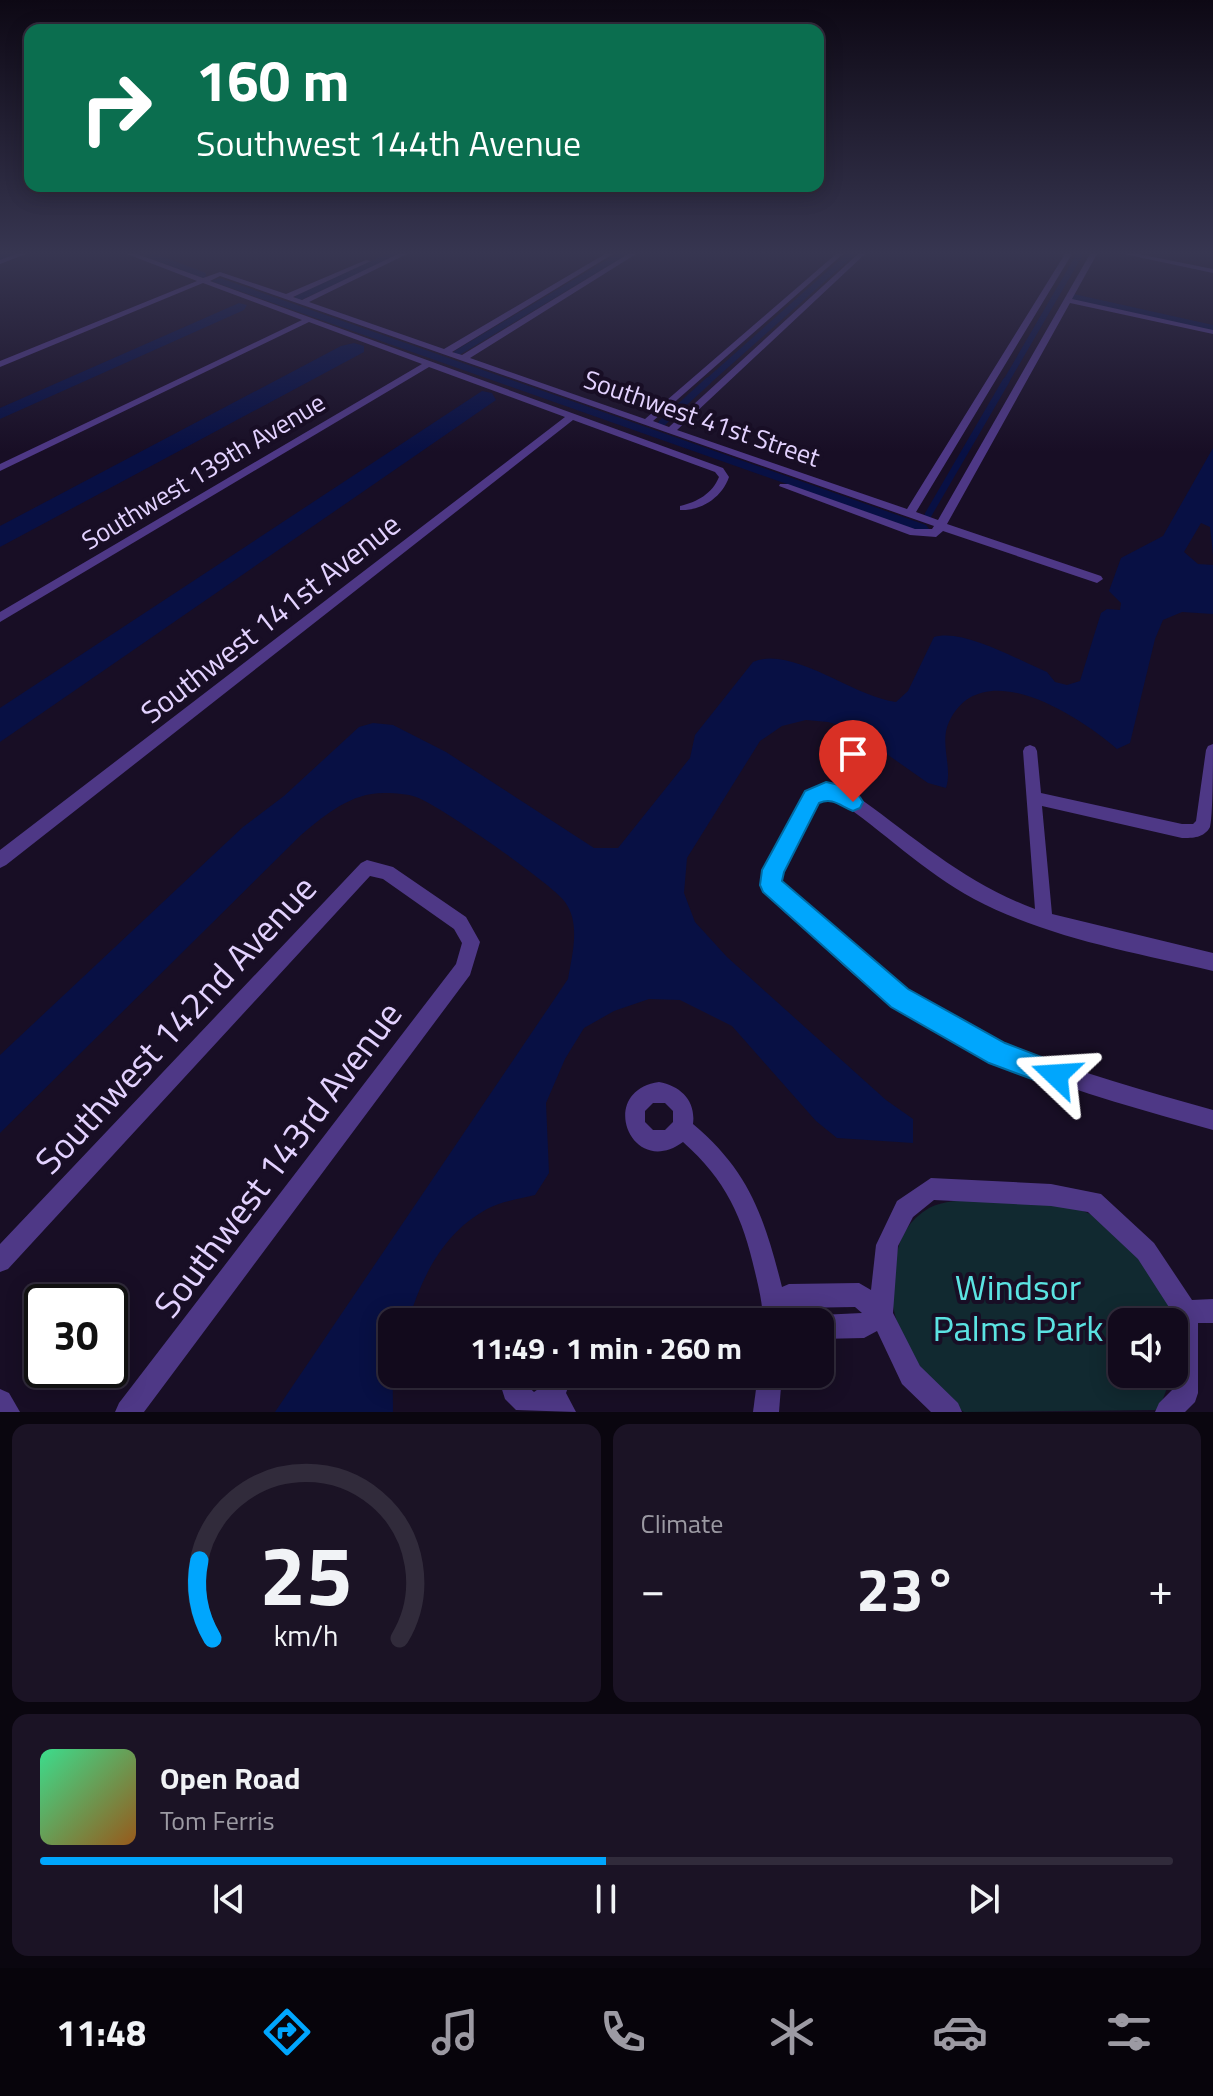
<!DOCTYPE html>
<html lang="en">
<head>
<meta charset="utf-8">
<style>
  body { margin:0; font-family:"Titillium Web",sans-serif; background:#1b1325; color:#f1f3f6; height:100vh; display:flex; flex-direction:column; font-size:30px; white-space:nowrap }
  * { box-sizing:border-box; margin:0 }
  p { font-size:26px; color:#9c9aa3 }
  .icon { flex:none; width:44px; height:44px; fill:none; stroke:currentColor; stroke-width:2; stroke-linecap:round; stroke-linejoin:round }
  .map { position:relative; height:1412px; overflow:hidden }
  .details { display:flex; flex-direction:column; gap:12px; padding:12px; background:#0a060f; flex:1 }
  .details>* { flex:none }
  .top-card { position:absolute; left:24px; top:24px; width:800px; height:168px; border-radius:16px; box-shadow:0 4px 20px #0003,0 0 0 2px #312b3b; background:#0b6e4f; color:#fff; overflow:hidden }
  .buttons { position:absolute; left:1108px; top:1308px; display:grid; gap:16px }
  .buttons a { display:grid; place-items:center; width:80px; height:80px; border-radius:16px; background:#120a1c; box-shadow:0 4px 20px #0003,0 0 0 2px #312b3b; font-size:40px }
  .speed { position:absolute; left:24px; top:1284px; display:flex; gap:16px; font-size:40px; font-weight:700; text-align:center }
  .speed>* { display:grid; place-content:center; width:104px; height:104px; border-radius:50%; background:#120a1c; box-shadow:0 4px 20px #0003,0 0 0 2px #312b3b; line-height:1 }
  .speed .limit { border:4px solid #111; border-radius:12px; background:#fff; color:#111 }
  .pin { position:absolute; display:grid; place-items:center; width:68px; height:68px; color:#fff; margin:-82px -34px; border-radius:50% 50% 50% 0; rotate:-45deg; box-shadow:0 0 8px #0007 }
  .pin .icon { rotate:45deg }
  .me { position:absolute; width:88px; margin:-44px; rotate:290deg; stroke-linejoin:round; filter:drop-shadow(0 0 6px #0008) }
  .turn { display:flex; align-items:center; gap:28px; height:168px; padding:0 40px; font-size:36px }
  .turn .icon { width:104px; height:104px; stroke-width:2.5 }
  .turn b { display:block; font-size:56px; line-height:68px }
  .big { font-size:60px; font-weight:700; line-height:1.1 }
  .details .widget { flex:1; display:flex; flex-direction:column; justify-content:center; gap:12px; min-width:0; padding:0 28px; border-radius:16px; background:#1b1325 }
  .details .dial { align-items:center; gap:0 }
  .dial svg { height:208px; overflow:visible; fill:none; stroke:#312b3b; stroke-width:7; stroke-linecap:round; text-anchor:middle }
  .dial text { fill:#f1f3f6; stroke:none }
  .song { display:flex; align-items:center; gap:24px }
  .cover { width:96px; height:96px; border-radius:12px; background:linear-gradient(135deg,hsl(150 70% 55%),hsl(30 70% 35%)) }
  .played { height:8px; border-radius:4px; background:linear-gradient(90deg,#00a6fd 50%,#312b3b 50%) }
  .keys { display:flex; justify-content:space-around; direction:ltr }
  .heat { display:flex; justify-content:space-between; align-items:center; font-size:44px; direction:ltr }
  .details .tiles { flex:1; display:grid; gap:12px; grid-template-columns:1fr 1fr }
  .widget:last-child { grid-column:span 2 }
  .trip { position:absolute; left:378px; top:1308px; width:456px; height:80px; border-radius:16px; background:#120a1c; box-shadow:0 4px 20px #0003,0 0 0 2px #312b3b; font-weight:700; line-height:80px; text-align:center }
  .tabs { display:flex; height:128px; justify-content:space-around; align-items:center; background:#07040b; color:#9c9aa3 }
  .tabs .icon { width:56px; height:56px }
  .tabs .on { color:#00a6fd }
  .tabs b { font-size:36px; color:#f1f3f6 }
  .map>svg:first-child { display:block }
  .green { fill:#112930 }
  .water { fill:#081044 }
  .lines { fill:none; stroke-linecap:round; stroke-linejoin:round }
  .canal-far1 { stroke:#081044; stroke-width:6 }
  .canal { stroke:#081044; stroke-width:7 }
  .minor { fill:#4e3886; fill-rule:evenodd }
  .route { fill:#00a6fd; stroke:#006ca4; stroke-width:2 }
  .labels { text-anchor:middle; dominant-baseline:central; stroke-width:8; stroke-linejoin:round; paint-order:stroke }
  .far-street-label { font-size:26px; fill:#e3d2ff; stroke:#180e25 }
  .street-label { font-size:30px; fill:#e3d2ff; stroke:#180e25 }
  .near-street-label { font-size:36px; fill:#e3d2ff; stroke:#180e25 }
  .near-park-label { font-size:36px; fill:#5be3e2; stroke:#180e25 }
</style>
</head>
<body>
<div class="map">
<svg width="1213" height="1412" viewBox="0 0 1213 1412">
  <rect width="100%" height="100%" fill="#180e25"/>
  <path class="green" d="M1009,1200l62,6 24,10 32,25 41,56 5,25h-51v52h50l-13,36 -195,2c-37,-22 -72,-79 -73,-123 0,-10 3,-21 5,-31 3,-21 14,-39 33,-50 22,-11 56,-7 80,-8z"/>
  <g class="water">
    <polygon points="220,278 926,525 930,530 917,530 211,281"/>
    <polygon points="239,303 247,305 244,310 0,419 0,408"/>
    <polygon points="354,343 364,346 364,352 0,547 0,526 341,346"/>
    <polygon points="482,391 492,393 496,400 0,742 0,708"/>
    <path d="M1213,448v107l-3,-28 -9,-4 -17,29 14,12 15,1v49l-31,-2 -19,8 -8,19 -25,104 -13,6c-37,-32 -135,-97 -168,-27 -10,21 4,45 -3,66l-18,-5 -77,-54 -23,-7 -22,-2 -24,6 -22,15 -73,117 -3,35 11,29 32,35 159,143 27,19v24l-76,-5 -21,-17 -84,-95 -52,-26 -31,-1 -35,12 -30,17 -19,31 -19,44 3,70 -14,22c-15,4 -34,6 -48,14 -44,24 -65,67 -79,113h-16l1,90h-118l293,-433c4,-24 13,-55 -3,-77 -11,-17 -129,-99 -149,-105 -8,-3 -21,-4 -30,-4 -34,-1 -60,21 -85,42l-301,298v-78l243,-228 41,-31 75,-69 14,-4 20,2 53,27 148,96h24l72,-90 5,-23 58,-73c39,-17 100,35 143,40l12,-11 26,-54c29,-9 84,23 113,35l8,10 12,3 13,-4 21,-68 6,-4 13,1 1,-7 -12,-12 12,-33 42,-22z"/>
  </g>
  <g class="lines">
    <g class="canal-far1">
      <polyline points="147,254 203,275"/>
      <polyline points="0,258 11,254"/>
      <polyline points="1073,297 1213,328"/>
      <polyline points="298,298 393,254"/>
      <polyline points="457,353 622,254"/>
      <polyline points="706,383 851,254"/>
      <polyline points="1005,383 1080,254"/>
    </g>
    <g class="canal">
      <polyline points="662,423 708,381"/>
      <polyline points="928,515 1006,381"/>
    </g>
    <g class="minor">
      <polygon points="16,254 26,254 0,264 0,260"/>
      <path d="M127,254h10l66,24 17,-6 66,22 80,-34 5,1 -78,36 9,3 96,-46h9l-98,48 135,47 161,-95h8l-161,98 10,3 166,-101h8l-166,104 175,61 191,-165h7l-190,167 16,6 189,-173h7l-188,176 230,79 158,-255h7l-156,258 22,8 152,-266h7l-25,45 141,31v4l-143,-31 -123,221 154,52 2,3 -6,4 -154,-52 -7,6 -26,-2 -131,-49 1,-2h8l127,45h17l2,-3 -714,-250 -10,5 513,187 6,9c-7,20 -27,34 -49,33v-4c17,-4 32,-12 39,-29l-4,-5 -142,-52 -567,445 -6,3v-18l565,-433 -136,-50 -429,255v-10l422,-248 -113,-42 -309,149v-7l302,-144 -99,-37 -203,84v-6l197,-80z"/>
      <polygon points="1124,254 1138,254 1213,269 1213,273"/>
      <path d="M1213,744c0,16 0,72 -3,83 -6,11 -17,11 -28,11l-140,-32 10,108 161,39v18c-81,-19 -165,-33 -239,-72 -50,-27 -91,-68 -138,-100h-12c-21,16 -37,59 -44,84 14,15 30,27 45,41 27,25 54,51 85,70 93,59 199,86 303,116v20c-109,-31 -220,-60 -316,-123 -31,-19 -57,-45 -84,-70 -16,-15 -41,-32 -50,-52 6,-25 32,-93 59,-99 16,-3 28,6 40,14 57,41 105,84 173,109l-12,-158 2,-4 5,-2 5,2 2,4 4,42 141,31h11l3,-3 10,-71 2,-4z"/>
      <polygon points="367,860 393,867 466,917 480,942 470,975 144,1412 115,1412 119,1403 456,964 462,943 454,929 383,879 370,876 8,1269 0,1272 0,1244 361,863"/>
      <path d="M659,1082c22,4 37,19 34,42 57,48 71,93 89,163l7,-3 70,-1 12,7 5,-45 21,-44 34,-23 120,6 50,10 53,49 38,57 21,-1v24h-15v70l-3,9 -10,10h-30l4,-9 15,-15v-73l-36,-56 -50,-47 -37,-6 -117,-6 -21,17 -15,29 -5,67 27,53 38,37 4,9h-31l-29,-28 -25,-53 -13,7 -44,1v-17h-10l2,-3 8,-4 42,-2 -7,-6 -60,1 -8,14h-24c0,-17 -4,-33 -8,-50 -12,-54 -29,-92 -72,-130 -52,38 -87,-51 -24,-60zM653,1103h12l8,8v11l-8,8h-12l-8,-8v-11z"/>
      <polygon points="497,1374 521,1374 523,1382 534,1392 544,1385 549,1374 573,1374 566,1393 576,1412 516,1410 505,1399"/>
      <polygon points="758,1374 782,1374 779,1412 753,1412"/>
      <polygon points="0,1389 9,1393 20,1412 0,1412"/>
    </g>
  </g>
  <linearGradient id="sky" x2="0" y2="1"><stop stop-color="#0d0814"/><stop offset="0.56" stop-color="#373651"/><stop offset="1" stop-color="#373651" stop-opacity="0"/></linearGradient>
  <rect width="1213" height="452" fill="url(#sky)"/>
  <path class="route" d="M826,782c14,3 30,6 37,20l-3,6 -7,3c-13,-5 -20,-14 -34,-8l-35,69 -2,9 126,108 97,54 60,23 4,9 -4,9 -9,4 -67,-25 -98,-56 -128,-115 -3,-7 2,-15 43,-79z"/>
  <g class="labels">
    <g class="far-street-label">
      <text transform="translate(702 418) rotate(19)">Southwest 41st Street</text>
      <text transform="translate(203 471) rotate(-31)">Southwest 139th Avenue</text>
    </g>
    <g class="street-label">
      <text transform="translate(270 618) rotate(-38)">Southwest 141st Avenue</text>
    </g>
    <g class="near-street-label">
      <text transform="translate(175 1024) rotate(-47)">Southwest 142nd Avenue</text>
      <text transform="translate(277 1159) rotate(-53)">Southwest 143rd Avenue</text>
    </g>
    <g class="near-park-label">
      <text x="1018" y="1286">Windsor<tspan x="1018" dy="41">Palms Park</tspan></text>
    </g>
  </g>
</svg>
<div class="buttons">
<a><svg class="icon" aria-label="sound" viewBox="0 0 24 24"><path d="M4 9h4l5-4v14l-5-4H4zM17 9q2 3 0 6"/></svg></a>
</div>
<div class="speed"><div class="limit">30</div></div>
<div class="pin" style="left:853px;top:802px;background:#d93025"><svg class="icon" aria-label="arrive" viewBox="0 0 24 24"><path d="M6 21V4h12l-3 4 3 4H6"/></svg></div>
<svg class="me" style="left:1056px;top:1075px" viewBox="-20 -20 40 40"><path d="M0-17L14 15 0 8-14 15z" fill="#00a6fd" stroke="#fff" stroke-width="4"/></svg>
<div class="trip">11:49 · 1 min · 260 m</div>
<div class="top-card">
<div class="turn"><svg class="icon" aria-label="right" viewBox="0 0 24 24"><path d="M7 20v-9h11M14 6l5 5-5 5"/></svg><div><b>160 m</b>Southwest 144th Avenue</div></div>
</div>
</div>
<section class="details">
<div class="tiles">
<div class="widget dial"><svg viewBox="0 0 100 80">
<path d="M14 69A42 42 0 1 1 86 69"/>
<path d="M14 69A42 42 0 0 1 9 39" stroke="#00a6fd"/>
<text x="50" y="56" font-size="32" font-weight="700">25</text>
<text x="50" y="72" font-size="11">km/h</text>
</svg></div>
<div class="widget"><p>Climate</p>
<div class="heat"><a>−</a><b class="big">23°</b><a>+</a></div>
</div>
<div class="widget">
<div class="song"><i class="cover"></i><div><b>Open Road</b><p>Tom Ferris</p></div></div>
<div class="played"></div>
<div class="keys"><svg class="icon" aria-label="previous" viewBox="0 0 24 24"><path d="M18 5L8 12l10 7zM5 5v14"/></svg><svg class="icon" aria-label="pause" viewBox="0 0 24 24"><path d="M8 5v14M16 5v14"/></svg><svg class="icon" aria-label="next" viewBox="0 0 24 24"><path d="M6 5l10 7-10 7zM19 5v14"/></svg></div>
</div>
</div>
</section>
<nav class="tabs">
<b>11:48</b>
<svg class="icon on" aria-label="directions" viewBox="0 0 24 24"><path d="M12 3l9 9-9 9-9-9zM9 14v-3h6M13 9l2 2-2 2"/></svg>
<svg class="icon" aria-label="music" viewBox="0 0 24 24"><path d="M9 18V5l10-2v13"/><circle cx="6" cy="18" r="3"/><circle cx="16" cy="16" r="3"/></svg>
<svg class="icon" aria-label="phone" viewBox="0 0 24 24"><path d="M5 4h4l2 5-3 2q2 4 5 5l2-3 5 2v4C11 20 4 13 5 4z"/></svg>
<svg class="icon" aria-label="climate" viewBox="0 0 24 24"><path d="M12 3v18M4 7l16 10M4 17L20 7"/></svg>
<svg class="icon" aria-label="car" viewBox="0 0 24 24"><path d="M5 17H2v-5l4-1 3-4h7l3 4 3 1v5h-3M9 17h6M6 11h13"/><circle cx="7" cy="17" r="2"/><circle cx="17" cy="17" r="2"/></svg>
<svg class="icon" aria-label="filters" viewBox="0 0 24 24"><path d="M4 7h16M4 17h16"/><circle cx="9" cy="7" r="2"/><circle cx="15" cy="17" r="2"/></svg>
</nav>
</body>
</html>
